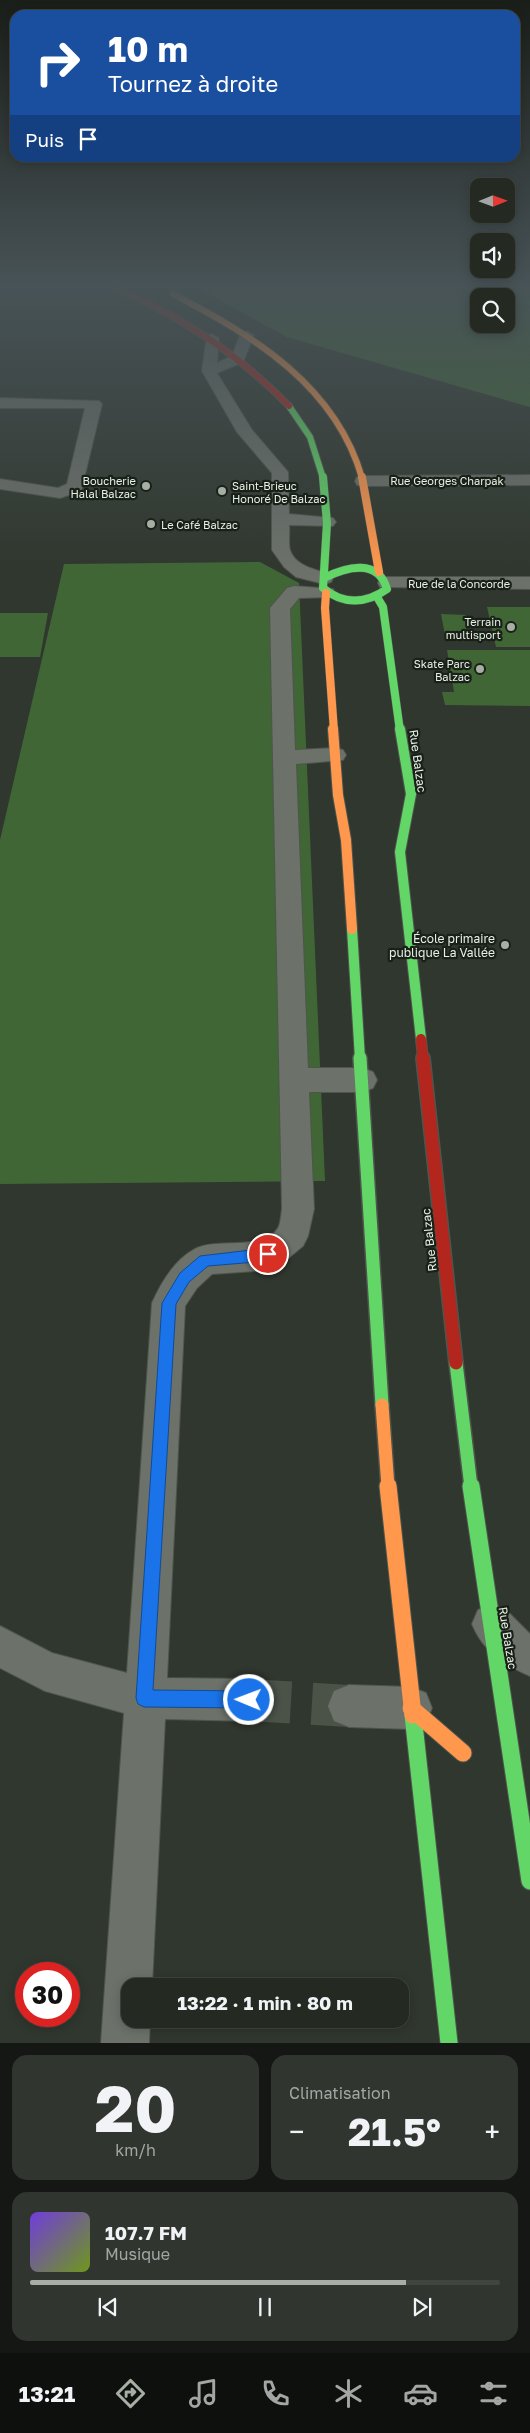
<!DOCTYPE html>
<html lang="fr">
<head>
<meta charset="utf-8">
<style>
  body { margin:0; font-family:"Golos Text",sans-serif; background:#30352f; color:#f1f3f6; height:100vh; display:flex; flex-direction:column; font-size:19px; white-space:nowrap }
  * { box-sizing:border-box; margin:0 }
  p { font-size:16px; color:#a3a6a5 }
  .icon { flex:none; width:28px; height:28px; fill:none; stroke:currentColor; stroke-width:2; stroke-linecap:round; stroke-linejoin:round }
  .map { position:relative; height:2043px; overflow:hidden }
  .sheet { display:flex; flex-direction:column; gap:12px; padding:12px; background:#141713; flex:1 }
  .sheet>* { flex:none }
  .banner { position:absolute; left:10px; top:10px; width:510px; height:152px; border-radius:15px; box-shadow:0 2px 12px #0003,0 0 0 1px #414540; background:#1a4fa0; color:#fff; overflow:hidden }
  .needle { width:32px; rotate:89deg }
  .controls { position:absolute; left:470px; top:178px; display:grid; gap:10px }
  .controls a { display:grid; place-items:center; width:45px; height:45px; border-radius:10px; background:#242922; box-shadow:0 2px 12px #0003,0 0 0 1px #414540; font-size:25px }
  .speed { position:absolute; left:15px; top:1962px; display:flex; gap:10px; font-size:25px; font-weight:700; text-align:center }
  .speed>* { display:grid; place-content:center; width:65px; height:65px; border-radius:50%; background:#242922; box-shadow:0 2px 12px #0003,0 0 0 1px #414540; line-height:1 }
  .speed .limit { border:8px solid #d22; background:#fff; color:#111 }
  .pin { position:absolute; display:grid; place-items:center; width:42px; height:42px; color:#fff; margin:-21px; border:2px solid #fff; border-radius:50%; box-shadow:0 1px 5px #0007 }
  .me { position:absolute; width:55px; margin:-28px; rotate:271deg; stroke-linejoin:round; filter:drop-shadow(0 0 4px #0008) }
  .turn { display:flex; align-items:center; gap:18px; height:105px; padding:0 15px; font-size:22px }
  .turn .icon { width:65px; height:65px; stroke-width:2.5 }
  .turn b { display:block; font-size:35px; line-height:42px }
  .then { display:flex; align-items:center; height:48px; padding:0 15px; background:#0003; gap:10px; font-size:19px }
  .big { font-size:38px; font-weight:700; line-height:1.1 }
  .sheet .widget { flex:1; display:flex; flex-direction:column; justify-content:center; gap:8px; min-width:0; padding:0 18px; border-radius:15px; background:#30352f }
  .sheet .dial { align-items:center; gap:0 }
  .dial b { font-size:65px; line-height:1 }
  .song { display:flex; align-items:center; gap:15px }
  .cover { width:60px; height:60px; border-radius:8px; background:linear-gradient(135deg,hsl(260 70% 55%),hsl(80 70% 35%)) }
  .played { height:5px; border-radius:2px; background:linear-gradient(90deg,#a7afa5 80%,#414540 80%) }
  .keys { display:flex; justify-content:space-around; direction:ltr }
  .heat { display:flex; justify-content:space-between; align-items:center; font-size:28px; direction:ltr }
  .sheet .tiles { flex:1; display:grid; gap:12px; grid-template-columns:1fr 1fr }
  .widget:last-child { grid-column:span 2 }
  .trip { position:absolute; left:121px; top:1978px; width:288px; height:50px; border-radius:15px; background:#242922; box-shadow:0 2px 12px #0003,0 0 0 1px #414540; font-weight:700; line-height:50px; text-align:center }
  .dock { display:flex; height:80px; justify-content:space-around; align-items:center; background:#0e100e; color:#a3a6a5 }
  .dock .icon { width:35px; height:35px }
  .dock .current { color:#a7afa5 }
  .dock b { font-size:22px; color:#f1f3f6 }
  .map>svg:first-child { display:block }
  .green { fill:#406636; fill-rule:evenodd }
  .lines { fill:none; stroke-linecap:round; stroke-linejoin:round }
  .river { fill:#467d38; fill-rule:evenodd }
  .street-tunnel { stroke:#4b5349; stroke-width:42; stroke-dasharray:42 21; stroke-linecap:butt }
  .street-casing { stroke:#4e554c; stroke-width:2 }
  .fast-far4-casing { stroke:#4e554c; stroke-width:8 }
  .fast-far3-casing { stroke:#4e554c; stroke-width:9 }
  .fast-far2-casing { stroke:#4e554c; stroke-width:12 }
  .fast-far1-casing { stroke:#4e554c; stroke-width:16 }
  .fast-casing { stroke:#4e554c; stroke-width:19 }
  .slow-far4-casing { stroke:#4e554c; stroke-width:8 }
  .slow-far3-casing { stroke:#4e554c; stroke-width:9 }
  .slow-far2-casing { stroke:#4e554c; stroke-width:12 }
  .slow-far1-casing { stroke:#4e554c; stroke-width:16 }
  .slow-casing { stroke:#4e554c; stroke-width:19 }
  .jam-far2-casing { stroke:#4e554c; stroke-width:8 }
  .jam-far1-casing { stroke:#4e554c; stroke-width:12 }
  .jam-casing { stroke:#4e554c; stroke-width:16 }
  .street { fill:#6c716a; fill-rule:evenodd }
  .fast-far4 { stroke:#63d668; stroke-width:6 }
  .fast-far3 { stroke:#63d668; stroke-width:8 }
  .fast-far2 { stroke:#63d668; stroke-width:10 }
  .fast-far1 { stroke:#63d668; stroke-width:13 }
  .fast { stroke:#63d668; stroke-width:17 }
  .slow-far4 { stroke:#ff974d; stroke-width:6 }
  .slow-far3 { stroke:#ff974d; stroke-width:8 }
  .slow-far2 { stroke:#ff974d; stroke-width:10 }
  .slow-far1 { stroke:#ff974d; stroke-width:13 }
  .slow { stroke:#ff974d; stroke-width:17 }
  .jam-far2 { stroke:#b3261e; stroke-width:6 }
  .jam-far1 { stroke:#b3261e; stroke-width:10 }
  .jam { stroke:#b3261e; stroke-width:13 }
  .route { fill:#1a73e8; stroke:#114b97 }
  .poi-dot { fill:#a7afa5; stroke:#192018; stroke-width:2 }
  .labels { text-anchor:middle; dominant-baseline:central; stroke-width:4.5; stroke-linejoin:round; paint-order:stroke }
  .far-poi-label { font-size:11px; fill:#e7f0e5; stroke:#192018; text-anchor:end }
  .far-street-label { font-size:11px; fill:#e7f0e5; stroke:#192018 }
  .street-label { font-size:12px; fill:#e7f0e5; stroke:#192018 }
  .poi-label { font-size:12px; fill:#e7f0e5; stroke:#192018; text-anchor:end }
</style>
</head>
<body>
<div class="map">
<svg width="530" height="2043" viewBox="0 0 530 2043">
  <rect width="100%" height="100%" fill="#30372e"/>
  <g class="green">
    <path d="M190,284h340v123l-243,-70zM506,296v28h-27v-28z"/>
    <polygon points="260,562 299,583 325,1181 0,1184 0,840 64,564"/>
    <polygon points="487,607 530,607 530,647 496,647"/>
    <polygon points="0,613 48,613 40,657 0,657"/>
    <polygon points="441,614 466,615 466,641 446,640"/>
    <polygon points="447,650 530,650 530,706 445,705 442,692 454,692"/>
  </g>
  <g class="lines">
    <path class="river" d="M472,284h50l8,2v19l-24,-6v-3c-12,0 -27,-1 -34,-12z"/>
    <polyline class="street-tunnel" points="249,1700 349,1706"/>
    <g class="street-casing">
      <g id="street">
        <path d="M247,331l7,4 -11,27 -26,11 35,57 36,42 1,42 44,4 3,4 -3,4 -44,-1c1,7 -1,18 1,25 5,16 26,20 41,24l2,4 -2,4 -7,2 -28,-7 -12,-10 -12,-17v-77l-35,-41 -35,-61 5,-36 5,-1 7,4 -2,25 15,-7 8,-21z"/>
        <polygon points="0,398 99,401 102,404 81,491 60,498 0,489 0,479 58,488 67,484 85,408 0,408"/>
        <polygon points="530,475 530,485 363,486 357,485 355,481 357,477 363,476"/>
        <polygon points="387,577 530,577 530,589 380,587 378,583 380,579"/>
        <path d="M294,586l39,3 2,4 -2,4 -34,1 -9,11 5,141 40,-2 8,2 3,5 -3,5 -47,4 12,304h55l10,4 4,8 -4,8 -10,4h-54l5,117 -6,27 -5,10 -23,19 -11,5 -57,4 -15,14 -12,18 -18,372 82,1 15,6 6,15 -6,15 -15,6 -84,-2 -13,267h-22v33h20l-1,24h-48l23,-330 -79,-22 -45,-23v-42l52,27 75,20 25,-370c9,-20 22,-43 43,-54 22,-12 69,3 83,-21 3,-5 3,-14 4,-19l-12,-601 17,-20z"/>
        <path d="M492,1604l14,6 24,24v42c-26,-11 -47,-25 -58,-52l6,-14z"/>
        <polygon points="349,1685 411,1687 426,1693 432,1708 426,1723 411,1729 349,1727 334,1721 328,1706 334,1691"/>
      </g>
    </g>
    <g class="fast-far4-casing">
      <polyline id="fast-far4" points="289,406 310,437 323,478"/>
    </g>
    <g class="fast-far3-casing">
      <g id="fast-far3">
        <path d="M323,477l4,46 -4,65c20,17 43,16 64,1 -9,-31 -41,-22 -63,-11"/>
        <polyline points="377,597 383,607 400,731"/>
      </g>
    </g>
    <g class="fast-far2-casing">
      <g id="fast-far2">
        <polyline points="400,729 411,794 400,852 421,1039"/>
        <polyline points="352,929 360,1059"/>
      </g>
    </g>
    <g class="fast-far1-casing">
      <g id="fast-far1">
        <polyline points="360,1058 382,1405"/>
        <polyline points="456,1363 471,1487"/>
      </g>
    </g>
    <g class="fast-casing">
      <g id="fast">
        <polyline points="471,1486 530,1881"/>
        <polyline points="413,1715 449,2043"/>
      </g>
    </g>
    <g class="slow-far4-casing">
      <path id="slow-far4" d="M173,294c81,42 163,92 189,184"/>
    </g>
    <g class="slow-far3-casing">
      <g id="slow-far3">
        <polyline points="362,477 379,572"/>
        <polyline points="326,593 325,608 334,731"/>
      </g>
    </g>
    <g class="slow-far2-casing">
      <polyline id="slow-far2" points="333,729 338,795 346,840 352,929"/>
    </g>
    <g class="slow-far1-casing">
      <polyline id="slow-far1" points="382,1405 388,1487"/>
    </g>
    <g class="slow-casing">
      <g id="slow">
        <polyline points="388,1486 413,1715"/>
        <polyline points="411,1708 463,1753"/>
      </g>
    </g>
    <g class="jam-far2-casing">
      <path id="jam-far2" d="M109,284c68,31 128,68 180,122"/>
    </g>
    <g class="jam-far1-casing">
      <polyline id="jam-far1" points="421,1039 423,1059"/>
    </g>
    <g class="jam-casing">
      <polyline id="jam" points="423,1058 456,1363"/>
    </g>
    <use href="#street" class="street"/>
    <use href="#fast-far4" class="fast-far4"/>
    <use href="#fast-far3" class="fast-far3"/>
    <use href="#fast-far2" class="fast-far2"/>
    <use href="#fast-far1" class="fast-far1"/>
    <use href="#fast" class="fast"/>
    <use href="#slow-far4" class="slow-far4"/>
    <use href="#slow-far3" class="slow-far3"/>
    <use href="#slow-far2" class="slow-far2"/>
    <use href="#slow-far1" class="slow-far1"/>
    <use href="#slow" class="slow"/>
    <use href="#jam-far2" class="jam-far2"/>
    <use href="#jam-far1" class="jam-far1"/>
    <use href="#jam" class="jam"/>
  </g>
  <linearGradient id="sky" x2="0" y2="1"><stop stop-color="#1a1e19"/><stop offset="0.5" stop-color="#485357"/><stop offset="1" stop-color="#485357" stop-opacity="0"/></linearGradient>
  <rect width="530" height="570" fill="url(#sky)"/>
  <polygon class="route" points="268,1248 273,1250 275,1254 273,1259 268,1261 208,1266 189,1282 176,1304 153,1690 249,1691 255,1694 257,1700 255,1706 249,1708 144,1707 138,1704 136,1698 162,1303 180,1273 200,1256"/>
  <g class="poi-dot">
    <circle cx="146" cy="486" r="5"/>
    <circle cx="222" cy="491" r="5"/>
    <circle cx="151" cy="524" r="5"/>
    <circle cx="511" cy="627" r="5"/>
    <circle cx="480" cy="669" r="5"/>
    <circle cx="505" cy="945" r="5"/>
  </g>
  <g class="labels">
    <g class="far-poi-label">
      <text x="136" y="480">Boucherie<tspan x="136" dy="13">Halal Balzac</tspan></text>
      <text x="232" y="485" text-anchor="start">Saint-Brieuc<tspan x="232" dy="13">Honoré De Balzac</tspan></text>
      <text x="161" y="524" text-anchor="start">Le Café Balzac</text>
      <text x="501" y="621">Terrain<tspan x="501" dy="13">multisport</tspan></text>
      <text x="470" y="663">Skate Parc<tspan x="470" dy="13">Balzac</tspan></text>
    </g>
    <g class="far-street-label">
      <text x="447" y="480">Rue Georges Charpak</text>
      <text x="459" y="583">Rue de la Concorde</text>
    </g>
    <g class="street-label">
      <text transform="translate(418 761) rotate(82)">Rue Balzac</text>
      <text transform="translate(429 1240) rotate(-96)">Rue Balzac</text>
      <text transform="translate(508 1638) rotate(81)">Rue Balzac</text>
    </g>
    <g class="poi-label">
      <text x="495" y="938">École primaire<tspan x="495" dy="14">publique La Vallée</tspan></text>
    </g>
  </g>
</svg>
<div class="controls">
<a><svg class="needle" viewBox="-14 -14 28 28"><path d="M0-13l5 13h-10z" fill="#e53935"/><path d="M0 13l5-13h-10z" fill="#a3a6a5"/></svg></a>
<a><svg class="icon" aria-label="sound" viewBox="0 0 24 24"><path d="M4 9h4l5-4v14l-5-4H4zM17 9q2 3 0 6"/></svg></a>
<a><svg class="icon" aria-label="search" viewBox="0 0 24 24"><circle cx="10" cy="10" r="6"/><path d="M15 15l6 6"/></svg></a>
</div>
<div class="speed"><div class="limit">30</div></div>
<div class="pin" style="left:268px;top:1254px;background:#d93025"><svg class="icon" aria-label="arrive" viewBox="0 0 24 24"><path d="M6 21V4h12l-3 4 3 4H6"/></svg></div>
<svg class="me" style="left:249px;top:1700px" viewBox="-20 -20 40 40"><circle r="17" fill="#1a73e8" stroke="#fff" stroke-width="3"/><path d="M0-11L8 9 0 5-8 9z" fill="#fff"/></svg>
<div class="trip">13:22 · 1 min · 80 m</div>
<div class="banner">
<div class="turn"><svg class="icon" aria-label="right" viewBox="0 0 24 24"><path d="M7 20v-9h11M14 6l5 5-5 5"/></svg><div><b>10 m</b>Tournez à droite</div></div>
<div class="then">Puis<svg class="icon" aria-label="arrive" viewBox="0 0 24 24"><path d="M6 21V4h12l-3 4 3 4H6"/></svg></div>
</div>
</div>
<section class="sheet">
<div class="tiles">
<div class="widget dial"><b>20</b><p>km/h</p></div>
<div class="widget"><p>Climatisation</p>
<div class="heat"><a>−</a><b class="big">21.5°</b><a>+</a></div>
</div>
<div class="widget">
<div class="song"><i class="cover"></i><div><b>107.7 FM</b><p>Musique</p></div></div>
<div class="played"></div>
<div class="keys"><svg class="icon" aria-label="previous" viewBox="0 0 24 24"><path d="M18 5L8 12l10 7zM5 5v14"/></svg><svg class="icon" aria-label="pause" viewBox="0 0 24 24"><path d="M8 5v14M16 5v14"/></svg><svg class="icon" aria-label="next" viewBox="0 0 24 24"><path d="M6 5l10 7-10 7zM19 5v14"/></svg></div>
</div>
</div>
</section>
<nav class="dock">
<b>13:21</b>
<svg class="icon current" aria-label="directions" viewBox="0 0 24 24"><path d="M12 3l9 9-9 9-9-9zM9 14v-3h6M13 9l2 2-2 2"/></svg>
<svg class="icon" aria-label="music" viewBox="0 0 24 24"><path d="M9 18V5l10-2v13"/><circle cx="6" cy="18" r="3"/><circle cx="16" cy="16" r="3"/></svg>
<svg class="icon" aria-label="phone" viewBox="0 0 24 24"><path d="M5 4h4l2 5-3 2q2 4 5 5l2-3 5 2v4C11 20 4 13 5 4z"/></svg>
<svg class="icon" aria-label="climate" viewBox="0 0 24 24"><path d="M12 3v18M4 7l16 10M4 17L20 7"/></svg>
<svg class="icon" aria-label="car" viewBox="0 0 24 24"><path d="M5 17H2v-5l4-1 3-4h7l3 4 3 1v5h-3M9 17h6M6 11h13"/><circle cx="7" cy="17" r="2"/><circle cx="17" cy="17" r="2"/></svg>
<svg class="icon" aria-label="filters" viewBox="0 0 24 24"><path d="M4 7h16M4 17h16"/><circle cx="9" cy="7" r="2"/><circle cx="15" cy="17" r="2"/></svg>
</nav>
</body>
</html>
